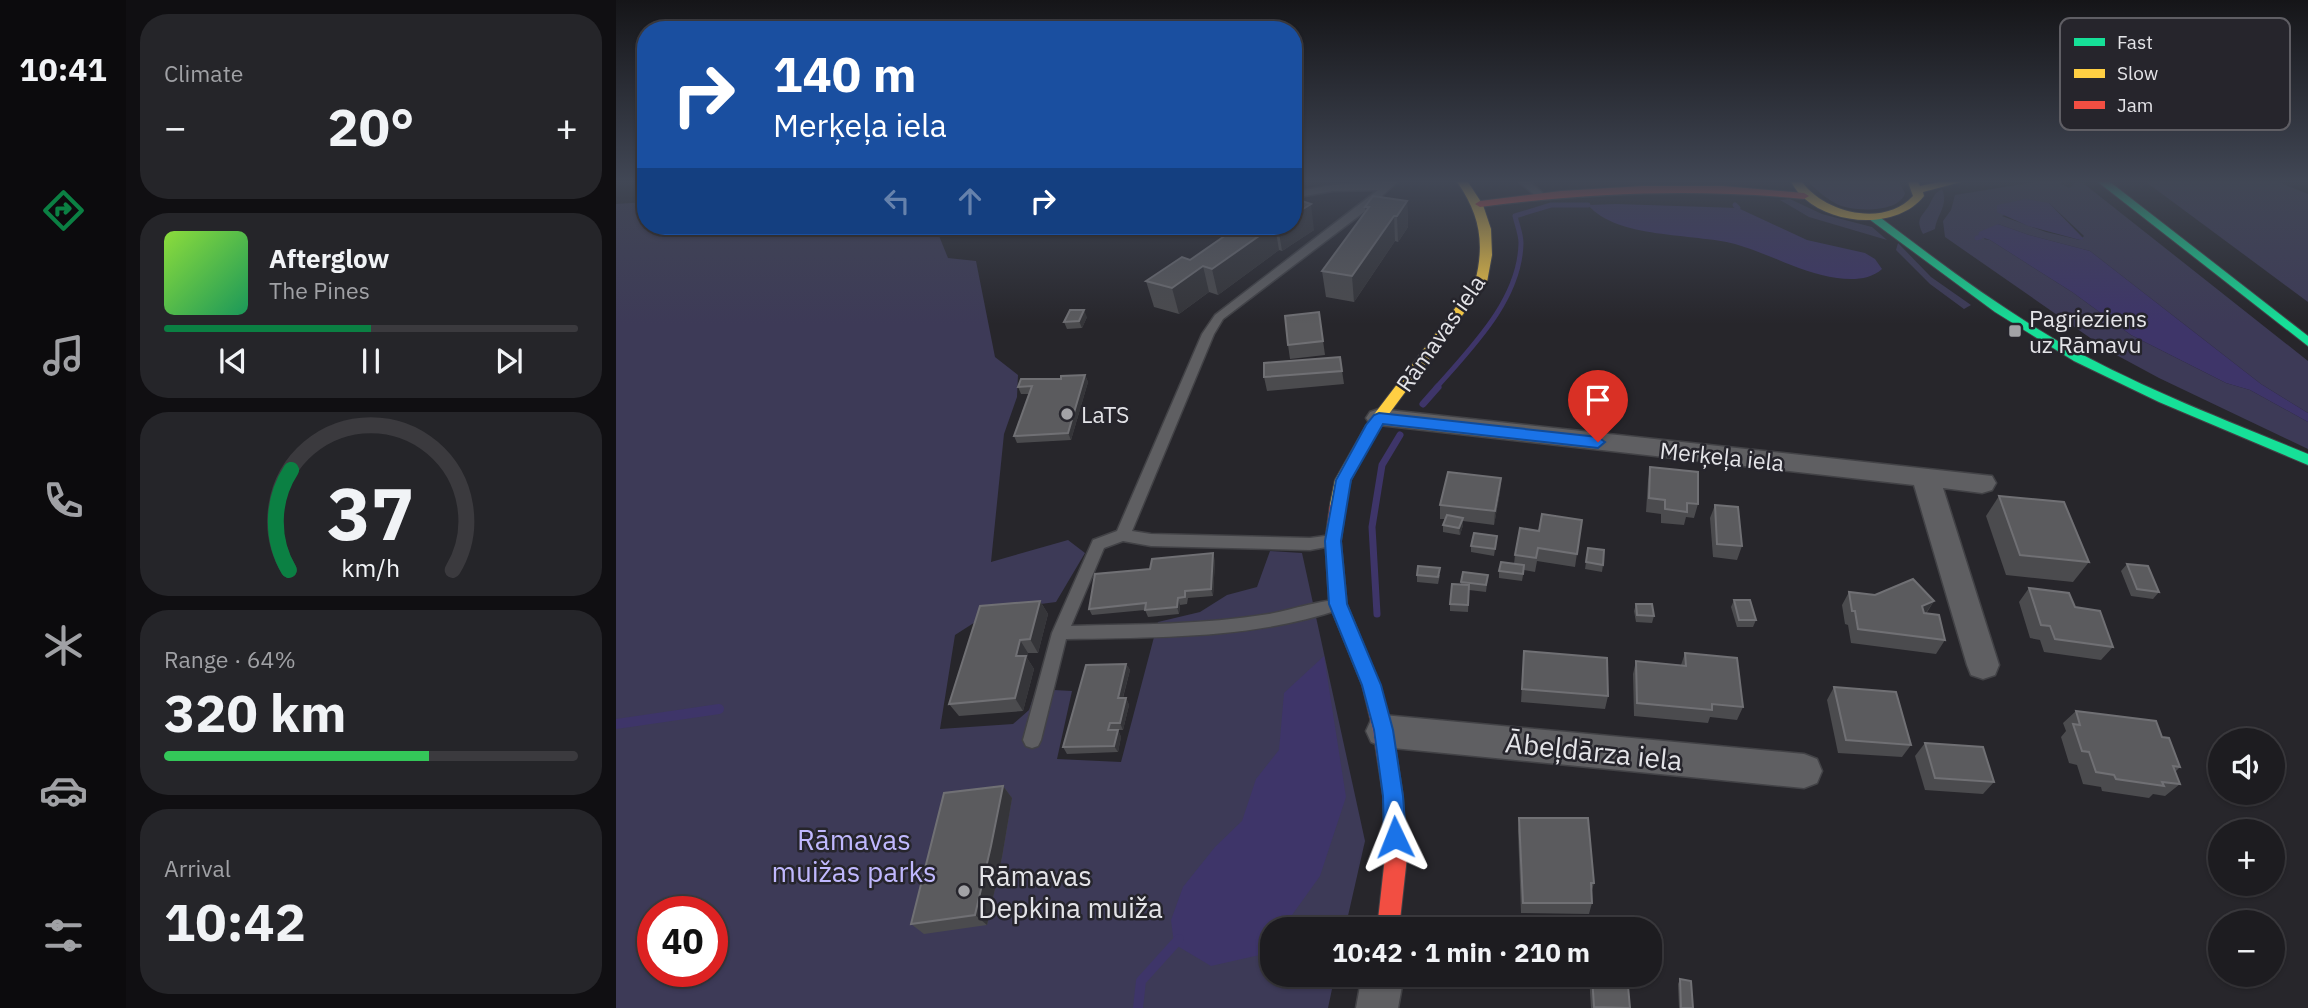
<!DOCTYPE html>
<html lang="en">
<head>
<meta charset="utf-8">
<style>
  body { margin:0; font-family:"IBM Plex Sans",sans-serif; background:#252529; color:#f1f3f6; height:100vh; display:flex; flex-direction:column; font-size:26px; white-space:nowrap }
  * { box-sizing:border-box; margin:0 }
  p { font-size:23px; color:#a0a1a5 }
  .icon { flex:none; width:38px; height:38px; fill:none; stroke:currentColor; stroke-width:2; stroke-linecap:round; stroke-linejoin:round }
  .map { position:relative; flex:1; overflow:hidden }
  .drawer { display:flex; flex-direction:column; gap:14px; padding:14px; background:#100f12; width:490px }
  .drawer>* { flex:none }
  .top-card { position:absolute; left:21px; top:21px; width:665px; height:214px; border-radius:28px; box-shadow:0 2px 5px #0004,0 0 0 2px #3b3a3e; background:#1a4fa0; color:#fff; overflow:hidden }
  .controls { position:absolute; left:1592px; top:728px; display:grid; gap:14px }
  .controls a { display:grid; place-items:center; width:77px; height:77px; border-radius:50%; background:#1d1c20; box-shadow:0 2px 5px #0004,0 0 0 2px #3b3a3e; font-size:35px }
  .speed { position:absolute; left:21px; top:896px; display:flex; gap:14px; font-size:35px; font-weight:700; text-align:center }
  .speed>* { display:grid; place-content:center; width:91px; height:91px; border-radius:50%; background:#1d1c20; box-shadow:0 2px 5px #0004,0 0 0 2px #3b3a3e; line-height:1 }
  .speed .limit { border:10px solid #d22; background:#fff; color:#111 }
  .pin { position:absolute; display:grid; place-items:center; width:60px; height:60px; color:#fff; margin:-72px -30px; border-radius:50% 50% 50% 0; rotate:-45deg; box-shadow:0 0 7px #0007 }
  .pin .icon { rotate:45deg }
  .me { position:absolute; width:77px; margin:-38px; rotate:358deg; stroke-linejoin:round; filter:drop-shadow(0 0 5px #0008) }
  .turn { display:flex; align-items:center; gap:24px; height:147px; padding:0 21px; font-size:32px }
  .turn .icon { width:91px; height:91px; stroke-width:2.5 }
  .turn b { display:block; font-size:49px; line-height:60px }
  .lanes { display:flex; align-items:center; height:66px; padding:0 21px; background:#0003; justify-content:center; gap:35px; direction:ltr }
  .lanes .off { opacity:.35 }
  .big { font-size:52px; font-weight:800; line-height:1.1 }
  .drawer .card { flex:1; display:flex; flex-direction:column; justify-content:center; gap:10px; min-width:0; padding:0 24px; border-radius:28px; background:#252529 }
  .drawer .dial { align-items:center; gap:0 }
  .dial svg { height:182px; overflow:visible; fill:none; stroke:#3b3a3e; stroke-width:7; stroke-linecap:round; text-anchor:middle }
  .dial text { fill:#f1f3f6; stroke:none }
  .song { display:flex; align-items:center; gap:21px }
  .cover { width:84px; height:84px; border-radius:10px; background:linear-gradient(135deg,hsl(90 70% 55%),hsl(150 70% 35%)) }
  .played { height:7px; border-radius:4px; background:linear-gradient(90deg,#0b8043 50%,#3b3a3e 50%) }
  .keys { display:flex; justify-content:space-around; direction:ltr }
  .heat { display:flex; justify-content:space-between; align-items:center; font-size:38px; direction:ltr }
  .charge { height:10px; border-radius:5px; background:linear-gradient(90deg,#34c759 64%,#3b3a3e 0) }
  .trip { position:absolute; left:644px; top:917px; width:402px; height:70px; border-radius:28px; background:#1d1c20; box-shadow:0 2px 5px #0004,0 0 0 2px #3b3a3e; font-weight:800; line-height:70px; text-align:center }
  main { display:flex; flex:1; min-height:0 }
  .dock { display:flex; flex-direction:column; width:126px; justify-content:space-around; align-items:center; background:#0c0b0d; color:#a0a1a5 }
  .dock .icon { width:49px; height:49px }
  .dock .on { color:#0b8043 }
  .dock b { font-size:32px; color:#f1f3f6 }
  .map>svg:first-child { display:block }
  .green { fill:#3d3a57; fill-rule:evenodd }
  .water { fill:#3e3569 }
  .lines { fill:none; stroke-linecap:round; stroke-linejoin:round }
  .stream-far2 { stroke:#3e3569; stroke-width:5 }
  .stream-far1 { stroke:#3e3569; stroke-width:7 }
  .stream { stroke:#3e3569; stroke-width:10 }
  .lane-casing { stroke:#424246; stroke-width:3 }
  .street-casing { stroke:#424246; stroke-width:3 }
  .fast-casing { stroke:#424246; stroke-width:2 }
  .slow-casing { stroke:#424246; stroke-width:2 }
  .jam-casing { stroke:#424246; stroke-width:2 }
  .lane { fill:#5f5f62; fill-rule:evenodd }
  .street { fill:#5f5f62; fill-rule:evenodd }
  .fast { fill:#16e098; fill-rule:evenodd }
  .slow { fill:#ffcf43; fill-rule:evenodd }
  .jam { fill:#f24e42; fill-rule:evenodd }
  .wall { fill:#4b4b4e }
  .shaded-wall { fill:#353539 }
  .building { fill:#5b5b5e; stroke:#707074; stroke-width:2 }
  .route { fill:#1a73e8; stroke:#114b97; stroke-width:2 }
  .poi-dot { fill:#a2a2a6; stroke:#26252c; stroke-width:2.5 }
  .labels { text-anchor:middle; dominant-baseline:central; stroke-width:5; stroke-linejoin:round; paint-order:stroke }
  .poi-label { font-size:23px; fill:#e4e4e8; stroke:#26252c; text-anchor:start }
  .street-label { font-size:23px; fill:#e4e4e8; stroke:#26252c }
  .near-street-label { font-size:28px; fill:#e4e4e8; stroke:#26252c }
  .near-park-label { font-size:28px; fill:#c0b8fe; stroke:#26252c }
  .near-poi-label { font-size:28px; fill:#e4e4e8; stroke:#26252c; text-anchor:start }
  .key { fill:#26252c; stroke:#5f5e64; stroke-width:2 }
  .key-label { font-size:19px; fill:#e4e4e8 }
</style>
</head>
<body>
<main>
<nav class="dock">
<b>10:41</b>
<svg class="icon on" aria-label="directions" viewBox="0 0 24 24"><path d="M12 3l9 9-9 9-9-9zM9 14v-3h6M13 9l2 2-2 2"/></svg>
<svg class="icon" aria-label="music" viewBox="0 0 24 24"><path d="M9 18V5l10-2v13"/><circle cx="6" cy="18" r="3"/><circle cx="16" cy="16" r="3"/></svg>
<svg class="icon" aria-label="phone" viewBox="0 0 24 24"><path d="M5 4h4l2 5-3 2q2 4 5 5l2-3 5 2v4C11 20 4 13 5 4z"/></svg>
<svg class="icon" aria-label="climate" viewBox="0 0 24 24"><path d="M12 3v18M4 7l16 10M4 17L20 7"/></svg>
<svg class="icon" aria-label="car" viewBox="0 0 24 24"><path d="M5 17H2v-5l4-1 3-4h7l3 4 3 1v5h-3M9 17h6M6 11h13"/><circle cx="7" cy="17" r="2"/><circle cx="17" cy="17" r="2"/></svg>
<svg class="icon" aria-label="filters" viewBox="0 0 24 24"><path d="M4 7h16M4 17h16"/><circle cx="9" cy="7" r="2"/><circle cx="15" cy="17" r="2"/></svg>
</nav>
<section class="drawer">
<div class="card"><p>Climate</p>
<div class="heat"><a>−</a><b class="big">20°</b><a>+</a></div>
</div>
<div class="card">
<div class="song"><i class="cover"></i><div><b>Afterglow</b><p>The Pines</p></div></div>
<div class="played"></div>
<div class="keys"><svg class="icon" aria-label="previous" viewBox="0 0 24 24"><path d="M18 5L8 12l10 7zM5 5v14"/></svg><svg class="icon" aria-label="pause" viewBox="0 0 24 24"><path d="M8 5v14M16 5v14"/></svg><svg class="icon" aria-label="next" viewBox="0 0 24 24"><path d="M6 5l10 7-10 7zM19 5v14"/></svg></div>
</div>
<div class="card dial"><svg viewBox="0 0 100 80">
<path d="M14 69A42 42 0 1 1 86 69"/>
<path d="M14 69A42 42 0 0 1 15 25" stroke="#0b8043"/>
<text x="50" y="56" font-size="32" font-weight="700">37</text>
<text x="50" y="72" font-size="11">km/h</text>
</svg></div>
<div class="card"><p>Range · 64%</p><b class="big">320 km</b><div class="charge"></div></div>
<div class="card"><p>Arrival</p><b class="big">10:42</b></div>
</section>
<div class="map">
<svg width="1692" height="1008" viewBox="0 0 1692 1008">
  <rect width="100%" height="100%" fill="#27262b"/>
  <g class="green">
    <path d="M1192,182h91l6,11c-5,21 -56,19 -70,10 -10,-5 -19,-14 -27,-21z"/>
    <path d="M1419,182h31l-6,1 9,5 8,-6 6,1 225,178v52l-47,-29 -171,-133 -61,-16 -31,-11 -14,15 6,1 82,52 59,43 95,48 24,7 58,32v27l-149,-71 -50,-27 -164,-114 -2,-16 8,-11 4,-15zM1433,203l35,33 -4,4 -34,-8 -44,-16z"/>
    <polygon points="1530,182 1662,182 1692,194 1692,302"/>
    <path d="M1326,189c7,16 -5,25 -7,40l-12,5c-7,-14 -3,-16 5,-27 5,-8 5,-13 14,-18z"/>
    <polygon points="1174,199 1206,214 1256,227 1271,240 1193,217 1164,200"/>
    <path d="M30,202v24h289l13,32 28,3 19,96 23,18 -1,22 -13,37 -13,128 77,-22 17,13 -29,49 -62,8 -39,25 -15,94 73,-5 16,-14 7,-21 36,2 -15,68 64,3 37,-140 42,-10 27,-17 30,-8 13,-36 32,2 63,288 -20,88h-73v46h63l-7,33h-712v-804zM37,912h59v59h-59z"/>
    <polygon points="1282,243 1315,277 1355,305 1348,309 1314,284 1280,250"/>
  </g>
  <g class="water">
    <polygon points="1409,199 1433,203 1468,239 1464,240 1412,226 1381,212 1381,205"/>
    <path d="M1000,204l122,4 69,32 58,13 10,6 7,10c-12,11 -30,11 -45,9 -36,-5 -67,-24 -102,-34 -42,-11 -118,-5 -147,-39z"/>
    <polygon points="1382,224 1413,235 1474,251 1645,384 1692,413 1692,422 1634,390 1610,383 1515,335 1456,292 1374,240 1362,236 1363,232"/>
    <polygon points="708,656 730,797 704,876 666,929 656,929 656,943 648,954 595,966 558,944 555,920 567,887 599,847 626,821 640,779 663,750 668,693"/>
  </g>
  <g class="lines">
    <g class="stream-far2">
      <polyline points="1119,205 1122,208"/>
      <polyline points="1361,238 1364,237"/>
      <path d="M820,388c35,-40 84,-88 85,-145 0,-9 -4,-18 -6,-27l36,-11h37"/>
    </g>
    <g class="stream-far1">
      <polyline points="807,404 822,387"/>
      <polyline points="761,614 756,527 766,465 784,435"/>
    </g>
    <g class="stream">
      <polyline points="0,724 103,709"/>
      <polyline points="522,1008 525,981 563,939"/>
    </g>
    <g class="lane-casing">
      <g id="lane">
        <path d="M771,182h10l-29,27 -145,110 -9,15 -82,197 19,3 159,4 22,-3 5,2 2,4 -2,4 -27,5 -159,-4 -28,-5 -19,7 -33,78c66,-2 132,-1 198,-12 15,-2 62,-17 72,-13l3,4 -3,4c-88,30 -183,28 -275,30l-25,101 -3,6 -6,2 -6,-2 -3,-6 29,-107 41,-93 24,-9 85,-197 13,-19 163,-125 -45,1 -40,7v-6l40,-7z"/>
        <polygon points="903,182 914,182 929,195 921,197"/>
      </g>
    </g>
    <g class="street-casing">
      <g id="street">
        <polygon points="763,409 1376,476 1380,483 1376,490 1366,493 1327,488 1383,665 1379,675 1367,679 1355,675 1351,665 1298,485 754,424 750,418 754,412"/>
        <polygon points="767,715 1188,754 1201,759 1206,771 1201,783 1188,788 767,747 755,742 750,731 755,720"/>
        <polygon points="746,975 788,975 782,1008 740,1008"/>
      </g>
    </g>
    <g class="fast-casing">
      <g id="fast">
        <polygon points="1482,182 1494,182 1692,336 1692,346"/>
        <path d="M1253,215h8c58,44 116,88 179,125 80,46 167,79 252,114v11l-149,-63 -85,-41 -79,-49 -126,-93z"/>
      </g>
    </g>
    <g class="slow-casing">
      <g id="slow">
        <path d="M841,182h11l15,23 8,24 1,26 -5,27 -110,148 -26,50 -7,29h-12l-2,-4 5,-25 31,-55 109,-143c10,-38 5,-68 -18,-100z"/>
        <path d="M1175,182h11c24,32 83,45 111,14l-5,-14h10l2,4 19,-4h22l-38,10 1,4c-26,33 -88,30 -119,3 -6,-4 -10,-11 -14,-17z"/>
      </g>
    </g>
    <g class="jam-casing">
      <g id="jam">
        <path d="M1026,186h81l81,7 5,3 -5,3c-109,-11 -216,-6 -324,8l-5,-3 5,-3 81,-10z"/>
        <polygon points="722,499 730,505 725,541 731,604 764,685 777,731 787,796 791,857 783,929 761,929 769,857 767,796 757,731 746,685 713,604 709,541 714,505"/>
      </g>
    </g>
    <use href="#lane" class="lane"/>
    <use href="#street" class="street"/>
    <use href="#fast" class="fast"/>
    <use href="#slow" class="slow"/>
    <use href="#jam" class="jam"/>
  </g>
  <g class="wall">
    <polygon points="791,201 792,227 782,242 779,241 738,302 710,297 706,271 749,212 749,207"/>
    <polygon points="623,226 677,226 698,230 666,251 663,250 602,295 593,292 563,314 538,307 530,281 574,260"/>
    <polygon points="703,312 709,355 674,359 672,345"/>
    <polygon points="471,317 466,328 451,329 448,322"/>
    <polygon points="724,357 728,384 651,391 648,377"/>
    <polygon points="469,375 472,382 455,440 401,443 398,436 413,394 405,394 402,387"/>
    <polygon points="1034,467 1082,504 1078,518 1070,517 1068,525 1045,523 1045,514 1030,512 1032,481"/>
    <polygon points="885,478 884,492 878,525 847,521 847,525 844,535 827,532 827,525 829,519 824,519 824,505"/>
    <polygon points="1383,496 1473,562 1457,582 1390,575 1370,516"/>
    <polygon points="1099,505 1126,546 1121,560 1097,557 1094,518"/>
    <polygon points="966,520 959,567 921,561 919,572 908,570 906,581 883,578 883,571 898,564 899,555 923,531"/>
    <polygon points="881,536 878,556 855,552 855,546"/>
    <polygon points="972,548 987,565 986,572 969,569"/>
    <polygon points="599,560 597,596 572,598 571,604 564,605 563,614 532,617 529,610 476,615 473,609 534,569"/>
    <polygon points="1511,564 1543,592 1537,599 1515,596 1505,571"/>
    <polygon points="801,575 824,575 822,584 801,582"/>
    <polygon points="872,575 870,592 853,590 852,612 834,611 834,604 845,585 845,582"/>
    <polygon points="1413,588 1459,607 1497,647 1485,660 1428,652 1424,640 1414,638 1403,602"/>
    <polygon points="1233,592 1318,601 1310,614 1329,640 1320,654 1235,643 1232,625 1229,624 1226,605"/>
    <polygon points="1118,600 1140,620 1137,627 1121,627 1115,607"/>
    <polygon points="424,601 432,614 422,653 412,653 411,658 418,669 407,711 343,716 333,704"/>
    <polygon points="1020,604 1038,616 1036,623 1020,622 1018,611"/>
    <polygon points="908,651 992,696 989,709 905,702"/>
    <polygon points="1069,653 1127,707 1121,720 1094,717 1092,723 1018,716 1017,674 1020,661 1065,665"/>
    <polygon points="510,664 514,670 507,698 510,698 513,705 507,730 497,730 502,730 505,737 502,752 451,754 447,747"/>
    <polygon points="1218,687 1295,745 1286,757 1222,753 1211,700"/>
    <polygon points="1460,711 1546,737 1564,767 1559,772 1564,784 1549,796 1537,794 1533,798 1486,791 1485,787 1467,784 1461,765 1453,763 1445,737 1450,731 1447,723"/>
    <polygon points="1309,743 1378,782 1367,794 1309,790 1299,756"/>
    <polygon points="387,786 396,798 386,857 371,925 308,934 295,924"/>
    <polygon points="903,818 978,883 975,894 976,903 973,914 905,913 902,830"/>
    <polygon points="973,975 1011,975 1013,1008 975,1008"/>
    <polygon points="1064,979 1077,1008 1063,1008 1062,984"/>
  </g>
  <g class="shaded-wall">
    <polygon points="791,201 792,227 782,242 781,216"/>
    <polygon points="695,204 698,230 666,251 662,226 677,226 677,215"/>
    <polygon points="778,216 779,241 738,302 736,276"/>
    <polygon points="420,226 436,226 421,229"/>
    <polygon points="657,226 659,226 663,250 602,295 596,269"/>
    <polygon points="587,266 593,292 563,314 556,288"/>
    <polygon points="468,310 471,317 466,328 463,321"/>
    <polygon points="469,375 472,382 455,440 452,433"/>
    <polygon points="885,478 884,492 878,525 879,511"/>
    <polygon points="847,518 847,525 844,535 843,528"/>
    <polygon points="597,553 599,560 597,596 595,589"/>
    <polygon points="562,598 564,605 563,614 561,607"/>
    <polygon points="424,601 432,614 422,653 414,639"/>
    <polygon points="1318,601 1309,614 1297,619 1306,606"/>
    <polygon points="404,640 412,653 411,658 418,669 407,711 399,698 400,656"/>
    <polygon points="510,664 514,670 505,704 502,698"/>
    <polygon points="510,698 513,705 507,730 504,723"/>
    <polygon points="502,730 505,737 502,752 498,746"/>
    <polygon points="387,786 396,798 386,857 371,925 359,915"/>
  </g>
  <g class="building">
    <polygon points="757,196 791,201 781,216 778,216 736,276 706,271 753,207 749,207"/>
    <polygon points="677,198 695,204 677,215"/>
    <polygon points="623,226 657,226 596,269 587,266 556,288 530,281 566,257 574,260"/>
    <polygon points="454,310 468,310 463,321 448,322"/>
    <polygon points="703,312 707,341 672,345 669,316"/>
    <polygon points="724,357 726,371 648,377 648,363"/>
    <polygon points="469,375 452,433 398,436 416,386 402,387 405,379 445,379 445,376"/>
    <polygon points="1034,467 1082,472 1082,504 1071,503 1071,512 1049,509 1049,500 1033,498"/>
    <polygon points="832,472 885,478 879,511 824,505"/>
    <polygon points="1383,496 1448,502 1473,562 1404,555"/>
    <polygon points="1099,505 1122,507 1126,546 1101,544"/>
    <polygon points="926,514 966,520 961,554 922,548 920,558 899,555 904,528 923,531"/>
    <polygon points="831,515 847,518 843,528 827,525"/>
    <polygon points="858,533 881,536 879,549 855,546"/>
    <polygon points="972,548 988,550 987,565 970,562"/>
    <polygon points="597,553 595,589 569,591 569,597 562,598 561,607 529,610 530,603 473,609 479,574 534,569 536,559"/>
    <polygon points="885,562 908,565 907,574 883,571"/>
    <polygon points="1511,564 1532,566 1543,592 1521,589"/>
    <polygon points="802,566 824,568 822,577 801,575"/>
    <polygon points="847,572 872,575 870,585 845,582"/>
    <polygon points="1297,579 1318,601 1306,606 1308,613 1323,615 1329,640 1242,629 1239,611 1236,611 1233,592 1259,595"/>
    <polygon points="836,584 853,585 852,605 834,604"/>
    <polygon points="1413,588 1453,593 1459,607 1484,611 1497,647 1439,639 1434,626 1425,625"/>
    <polygon points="1118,600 1134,600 1140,620 1123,620"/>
    <polygon points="424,601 414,639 404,640 400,656 410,656 399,698 333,704 364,606"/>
    <polygon points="1020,604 1036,604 1038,616 1021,615"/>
    <polygon points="908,651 991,658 992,696 906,689"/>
    <polygon points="1069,653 1121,658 1127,707 1096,704 1096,710 1021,703 1020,661 1070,666"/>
    <polygon points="510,664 502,698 510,698 504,723 494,723 492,730 502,730 498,746 447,747 470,665"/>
    <polygon points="1218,687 1280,692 1295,745 1230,740"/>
    <polygon points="1460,711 1540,721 1546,737 1553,738 1564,767 1557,766 1564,784 1546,782 1548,786 1500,779 1498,775 1480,772 1473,752 1466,751 1457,724 1464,725"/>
    <polygon points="1309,743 1367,747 1378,782 1319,778"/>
    <polygon points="387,786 375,846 359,915 295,924 328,793"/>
    <polygon points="903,818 972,818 978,883 975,883 976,903 907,903"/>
    <polygon points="976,975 1011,975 1014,1008 978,1007"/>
    <polygon points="1064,979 1075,981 1077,1008 1065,1008"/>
  </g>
  <linearGradient id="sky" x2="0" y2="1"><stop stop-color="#151518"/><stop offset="0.56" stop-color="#414755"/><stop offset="1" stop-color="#414755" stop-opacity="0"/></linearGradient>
  <rect width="1692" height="324" fill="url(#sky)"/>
  <polygon class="route" points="763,413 982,437 989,442 982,448 767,424 735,480 725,541 731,604 765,685 777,730 787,796 790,837 786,844 779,847 771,844 768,837 767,796 758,730 746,685 713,604 709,541 720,480 750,425 758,415"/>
  <g class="poi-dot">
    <rect x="1392" y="324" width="14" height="14" rx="3.5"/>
    <circle cx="451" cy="414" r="7"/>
    <circle cx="348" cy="891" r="7"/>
  </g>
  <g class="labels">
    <g class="poi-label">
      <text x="1413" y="318">Pagrieziens<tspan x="1413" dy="26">uz Rāmavu</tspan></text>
      <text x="465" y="414">LaTS</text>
    </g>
    <g class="street-label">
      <text transform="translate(824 333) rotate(-55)">Rāmavas iela</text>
      <text transform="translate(1106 456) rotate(6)">Merķeļa iela</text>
    </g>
    <g class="near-street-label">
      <text transform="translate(978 751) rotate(6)">Ābeļdārza iela</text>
    </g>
    <g class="near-park-label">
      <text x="238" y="839">Rāmavas<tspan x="238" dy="32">muižas parks</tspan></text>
    </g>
    <g class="near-poi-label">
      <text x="362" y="875">Rāmavas<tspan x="362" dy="32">Depkina muiža</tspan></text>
    </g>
  </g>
  <rect x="1444" y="18" width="230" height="112" rx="10" class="key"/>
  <rect x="1458" y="38" width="31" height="8" fill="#16e098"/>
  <rect x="1458" y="69" width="31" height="9" fill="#ffcf43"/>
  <rect x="1458" y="101" width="31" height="8" fill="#f24e42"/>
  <g class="key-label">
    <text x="1501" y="49">Fast</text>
    <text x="1501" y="80">Slow</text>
    <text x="1501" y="112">Jam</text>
  </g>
</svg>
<div class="controls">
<a><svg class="icon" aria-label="sound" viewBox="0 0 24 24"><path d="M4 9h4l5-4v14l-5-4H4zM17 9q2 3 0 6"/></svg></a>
<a>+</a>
<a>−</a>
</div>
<div class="speed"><div class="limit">40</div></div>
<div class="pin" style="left:982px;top:442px;background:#d93025"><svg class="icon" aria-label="arrive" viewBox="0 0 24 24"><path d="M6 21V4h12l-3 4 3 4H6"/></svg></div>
<svg class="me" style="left:779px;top:837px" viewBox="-20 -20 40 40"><path d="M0-17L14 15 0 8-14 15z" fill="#1a73e8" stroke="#fff" stroke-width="4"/></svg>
<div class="trip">10:42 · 1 min · 210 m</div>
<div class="top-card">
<div class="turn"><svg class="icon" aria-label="right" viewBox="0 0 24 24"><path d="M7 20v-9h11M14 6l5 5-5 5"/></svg><div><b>140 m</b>Merķeļa iela</div></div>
<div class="lanes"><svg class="icon off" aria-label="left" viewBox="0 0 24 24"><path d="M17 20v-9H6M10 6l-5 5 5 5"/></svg><svg class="icon off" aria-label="ahead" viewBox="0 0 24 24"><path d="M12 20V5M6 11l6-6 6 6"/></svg><svg class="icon" aria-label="right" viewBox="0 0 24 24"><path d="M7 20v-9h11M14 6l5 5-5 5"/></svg></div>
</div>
</div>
</main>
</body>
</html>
